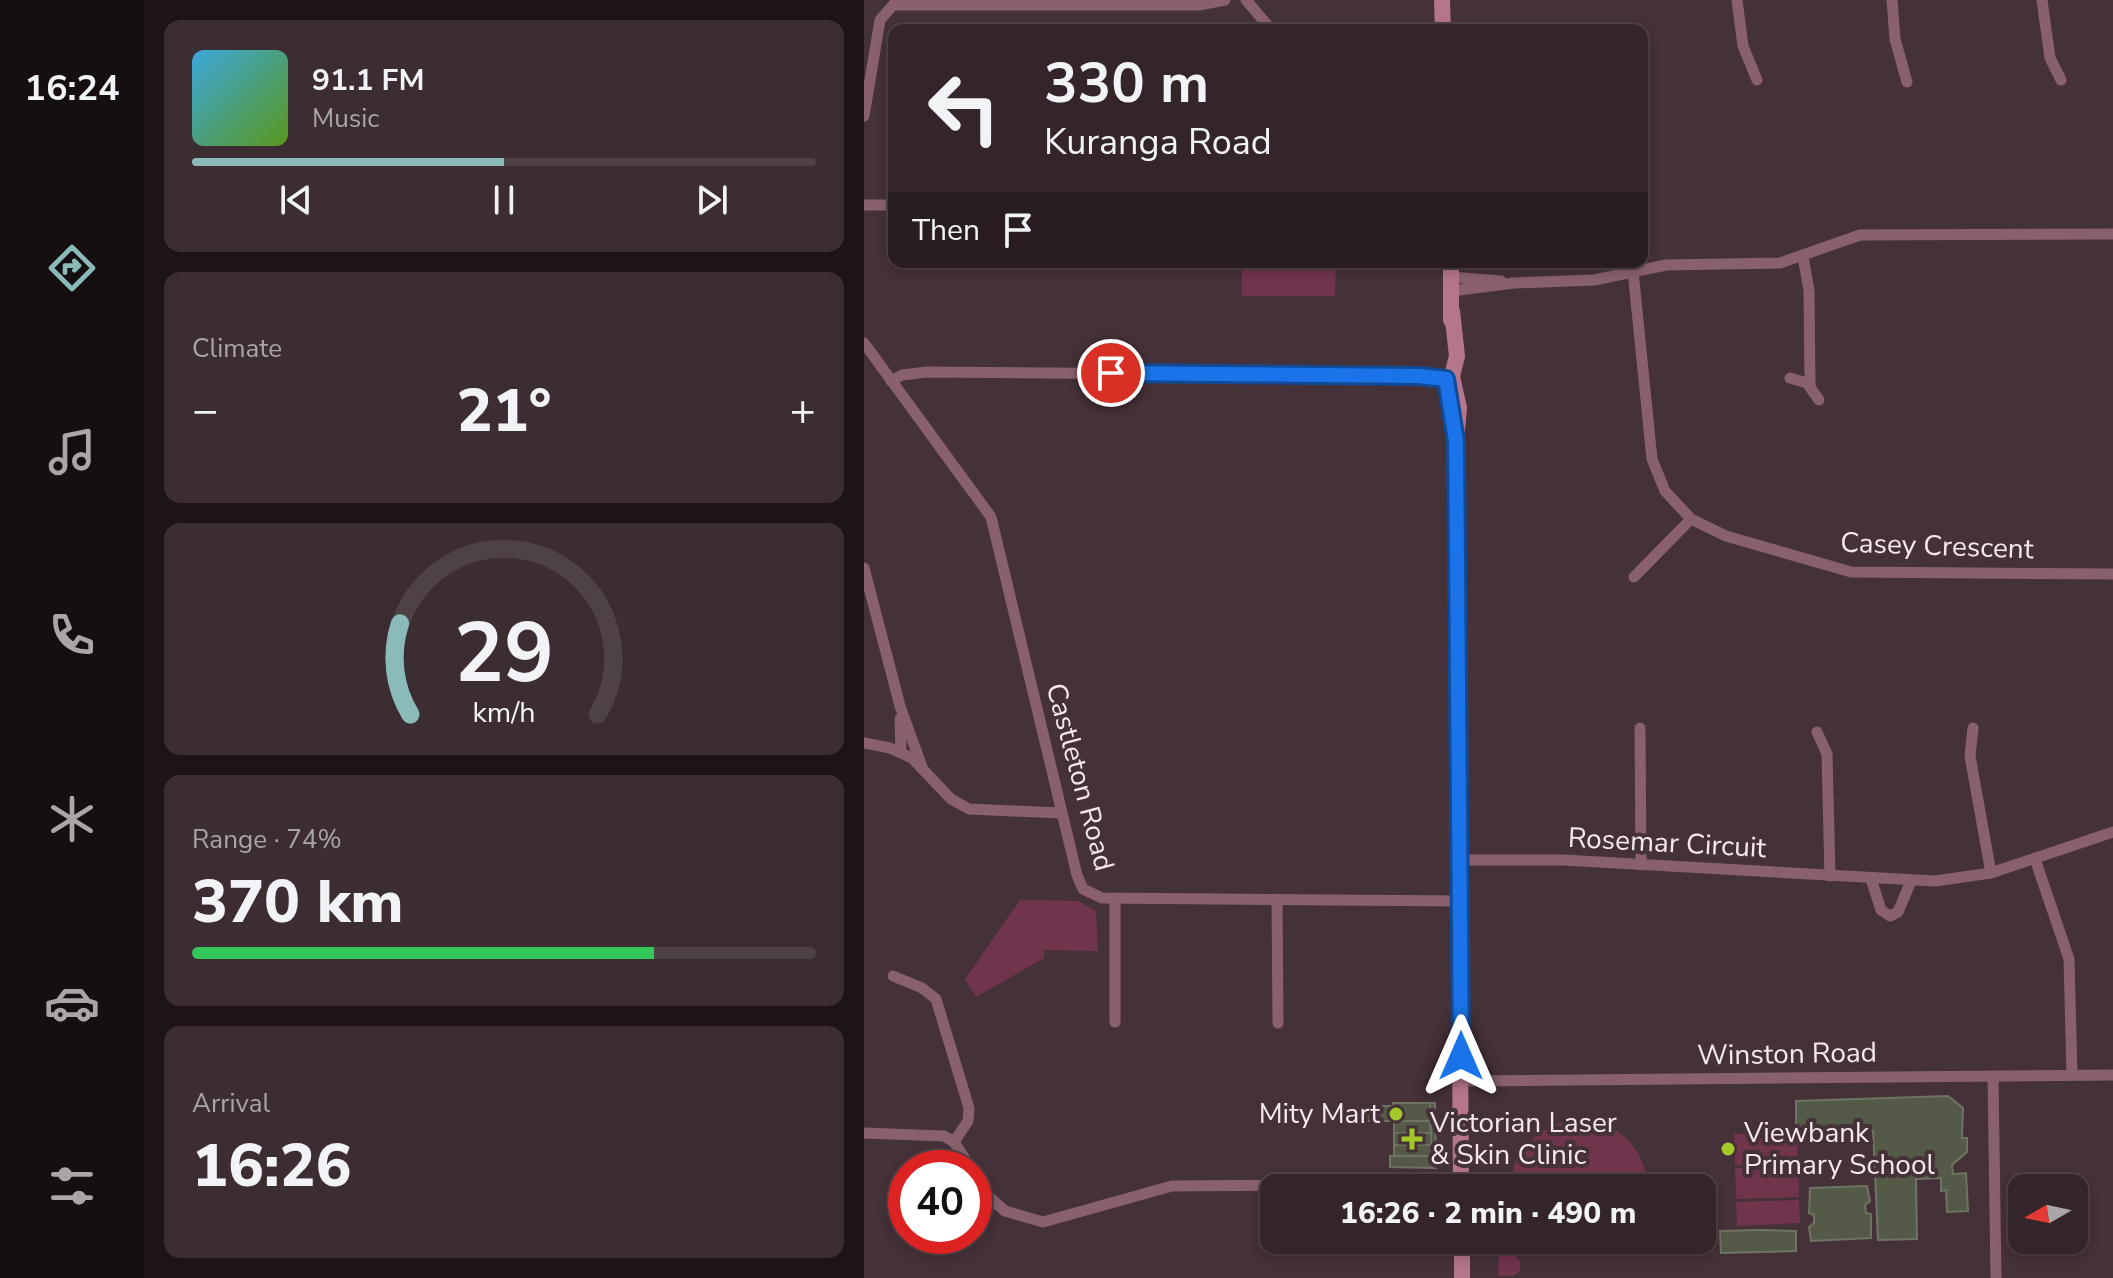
<!DOCTYPE html>
<html lang="en">
<head>
<meta charset="utf-8">
<style>
  body { margin:0; font-family:"Nunito Sans",sans-serif; background:#3c2d32; color:#f1f3f6; height:100vh; display:flex; flex-direction:column; font-size:30px; white-space:nowrap }
  * { box-sizing:border-box; margin:0 }
  p { font-size:26px; color:#a9a5a8 }
  .icon { flex:none; width:44px; height:44px; fill:none; stroke:currentColor; stroke-width:2; stroke-linecap:round; stroke-linejoin:round }
  .map { position:relative; flex:1; overflow:hidden }
  .details { display:flex; flex-direction:column; gap:20px; padding:20px; background:#1d1417; width:720px }
  .details>* { flex:none }
  .guide { position:absolute; left:24px; top:24px; width:760px; height:244px; border-radius:16px; box-shadow:0 4px 12px #0003,0 0 0 2px #4e4247; background:#34252a; color:#f1f3f6; overflow:hidden }
  .needle { width:52px; rotate:261deg }
  .controls { position:absolute; left:1144px; top:1174px; display:grid; gap:16px }
  .controls a { display:grid; place-items:center; width:80px; height:80px; border-radius:16px; background:#34252a; box-shadow:0 4px 12px #0003,0 0 0 2px #4e4247; font-size:40px }
  .speed { position:absolute; left:24px; top:1150px; display:flex; gap:16px; font-size:40px; font-weight:700; text-align:center }
  .speed>* { display:grid; place-content:center; width:104px; height:104px; border-radius:50%; background:#34252a; box-shadow:0 4px 12px #0003,0 0 0 2px #4e4247; line-height:1 }
  .speed .limit { border:12px solid #d22; background:#fff; color:#111 }
  .pin { position:absolute; display:grid; place-items:center; width:68px; height:68px; color:#fff; margin:-34px; border:4px solid #fff; border-radius:50%; box-shadow:0 2px 8px #0007 }
  .me { position:absolute; width:88px; margin:-44px; rotate:0deg; stroke-linejoin:round; filter:drop-shadow(0 0 6px #0008) }
  .turn { display:flex; align-items:center; gap:28px; height:168px; padding:0 24px; font-size:36px }
  .turn .icon { width:104px; height:104px; stroke-width:2.5 }
  .turn b { display:block; font-size:56px; line-height:68px }
  .then { display:flex; align-items:center; height:76px; padding:0 24px; background:#0003; gap:16px; font-size:30px }
  .big { font-size:60px; font-weight:800; line-height:1.1 }
  .details .card { flex:1; display:flex; flex-direction:column; justify-content:center; gap:12px; min-width:0; padding:0 28px; border-radius:16px; background:#3c2d32 }
  .details .dial { align-items:center; gap:0 }
  .dial svg { height:208px; overflow:visible; fill:none; stroke:#4e4247; stroke-width:7; stroke-linecap:round; text-anchor:middle }
  .dial text { fill:#f1f3f6; stroke:none }
  .song { display:flex; align-items:center; gap:24px }
  .cover { width:96px; height:96px; border-radius:12px; background:linear-gradient(135deg,hsl(200 70% 55%),hsl(90 70% 35%)) }
  .played { height:8px; border-radius:4px; background:linear-gradient(90deg,#8bbbb9 50%,#4e4247 50%) }
  .keys { display:flex; justify-content:space-around; direction:ltr }
  .heat { display:flex; justify-content:space-between; align-items:center; font-size:44px; direction:ltr }
  .charge { height:12px; border-radius:6px; background:linear-gradient(90deg,#34c759 74%,#4e4247 0) }
  .trip { position:absolute; left:396px; top:1174px; width:456px; height:80px; border-radius:16px; background:#34252a; box-shadow:0 4px 12px #0003,0 0 0 2px #4e4247; font-weight:800; line-height:80px; text-align:center }
  main { display:flex; flex:1; min-height:0 }
  .dock { display:flex; flex-direction:column; width:144px; justify-content:space-around; align-items:center; background:#150f11; color:#a9a5a8 }
  .dock .icon { width:56px; height:56px }
  .dock .on { color:#8bbbb9 }
  .dock b { font-size:36px; color:#f1f3f6 }
  .map>svg:first-child { display:block }
  .green { fill:#71344d }
  .building { fill:#545a47; stroke:#6d7461; stroke-width:2 }
  .lines { fill:none; stroke-linecap:round; stroke-linejoin:round }
  .street { stroke:#89606e; stroke-width:11 }
  .secondary { stroke:#b5758d; stroke-width:16 }
  .route-casing { stroke:#114b97; stroke-width:20 }
  .route { stroke:#1a73e8; stroke-width:14 }
  .poi-dot { fill:#a2c928; stroke:#453138; stroke-width:3 }
  .labels { text-anchor:middle; dominant-baseline:central; stroke-width:8; stroke-linejoin:round; paint-order:stroke }
  .street-label { font-size:28px; fill:#f6e9ed; stroke:#453138 }
  .poi-label { font-size:28px; fill:#f6e9ed; stroke:#453138; text-anchor:start }
</style>
</head>
<body>
<main>
<nav class="dock">
<b>16:24</b>
<svg class="icon on" aria-label="directions" viewBox="0 0 24 24"><path d="M12 3l9 9-9 9-9-9zM9 14v-3h6M13 9l2 2-2 2"/></svg>
<svg class="icon" aria-label="music" viewBox="0 0 24 24"><path d="M9 18V5l10-2v13"/><circle cx="6" cy="18" r="3"/><circle cx="16" cy="16" r="3"/></svg>
<svg class="icon" aria-label="phone" viewBox="0 0 24 24"><path d="M5 4h4l2 5-3 2q2 4 5 5l2-3 5 2v4C11 20 4 13 5 4z"/></svg>
<svg class="icon" aria-label="climate" viewBox="0 0 24 24"><path d="M12 3v18M4 7l16 10M4 17L20 7"/></svg>
<svg class="icon" aria-label="car" viewBox="0 0 24 24"><path d="M5 17H2v-5l4-1 3-4h7l3 4 3 1v5h-3M9 17h6M6 11h13"/><circle cx="7" cy="17" r="2"/><circle cx="17" cy="17" r="2"/></svg>
<svg class="icon" aria-label="filters" viewBox="0 0 24 24"><path d="M4 7h16M4 17h16"/><circle cx="9" cy="7" r="2"/><circle cx="15" cy="17" r="2"/></svg>
</nav>
<section class="details">
<div class="card">
<div class="song"><i class="cover"></i><div><b>91.1 FM</b><p>Music</p></div></div>
<div class="played"></div>
<div class="keys"><svg class="icon" aria-label="previous" viewBox="0 0 24 24"><path d="M18 5L8 12l10 7zM5 5v14"/></svg><svg class="icon" aria-label="pause" viewBox="0 0 24 24"><path d="M8 5v14M16 5v14"/></svg><svg class="icon" aria-label="next" viewBox="0 0 24 24"><path d="M6 5l10 7-10 7zM19 5v14"/></svg></div>
</div>
<div class="card"><p>Climate</p>
<div class="heat"><a>−</a><b class="big">21°</b><a>+</a></div>
</div>
<div class="card dial"><svg viewBox="0 0 100 80">
<path d="M14 69A42 42 0 1 1 86 69"/>
<path d="M14 69A42 42 0 0 1 10 34" stroke="#8bbbb9"/>
<text x="50" y="56" font-size="32" font-weight="700">29</text>
<text x="50" y="72" font-size="11">km/h</text>
</svg></div>
<div class="card"><p>Range · 74%</p><b class="big">370 km</b><div class="charge"></div></div>
<div class="card"><p>Arrival</p><b class="big">16:26</b></div>
</section>
<div class="map">
<svg width="1249" height="1278" viewBox="0 0 1249 1278">
  <rect width="100%" height="100%" fill="#453138"/>
  <g class="green">
    <polygon points="378,262 472,262 471,296 378,296"/>
    <polygon points="156,900 214,901 232,911 234,951 180,950 180,958 112,997 101,979"/>
    <path d="M715,1118c42,6 64,28 70,70h-138c0,-42 31,-63 68,-70z"/>
    <polygon points="933,1132 934,1163 871,1165 870,1134"/>
    <polygon points="934,1166 935,1197 872,1199 871,1168"/>
    <polygon points="935,1200 936,1223 873,1226 872,1202"/>
    <path d="M670,1240h90c-26,25 -62,18 -90,0z"/>
    <polygon points="649,1252 656,1261 656,1271 650,1276 634,1276 635,1253"/>
  </g>
  <g class="building">
    <polygon points="1084,1096 1099,1108 1098,1138 1103,1138 1103,1152 1088,1165 1089,1174 1102,1173 1104,1211 1083,1212 1082,1190 1077,1191 1077,1178 1052,1179 1053,1239 1014,1240 1009,1130 937,1133 932,1123 932,1101"/>
    <polygon points="529,1103 566,1103 566,1121 498,1121 498,1106 529,1106"/>
    <polygon points="566,1103 571,1103 572,1168 567,1168"/>
    <polygon points="530,1121 566,1121 567,1133 530,1133"/>
    <rect x="530" y="1133" width="37" height="12"/>
    <rect x="530" y="1145" width="37" height="11"/>
    <polygon points="526,1156 567,1156 567,1168 526,1167"/>
    <polygon points="1003,1186 1006,1201 1001,1205 1002,1213 1007,1214 1007,1238 947,1241 945,1227 950,1223 950,1215 945,1213 946,1188"/>
    <polygon points="894,1230 932,1231 932,1251 857,1253 856,1231"/>
  </g>
  <g class="lines">
    <g class="street">
      <polyline points="382,0 405,27"/>
      <polyline points="873,0 879,46 893,80"/>
      <polyline points="1028,0 1031,39 1043,82"/>
      <polyline points="1178,0 1186,58 1197,80"/>
      <polyline points="0,116 16,20 29,5 335,5 361,0"/>
      <polyline points="0,205 30,205"/>
      <polyline points="939,257 945,290 946,386"/>
      <polyline points="769,271 788,459 801,491 827,519 862,536 987,572 1249,574"/>
      <polyline points="587,277 637,281"/>
      <polyline points="588,291 650,283 730,280 802,265 916,263 996,235 1249,234"/>
      <polyline points="0,343 127,517 213,875 219,889 238,898 596,901"/>
      <polyline points="926,378 943,383 955,400"/>
      <polyline points="27,381 38,375 63,372 554,376 582,379 588,376"/>
      <polyline points="0,568 36,706 58,767"/>
      <polyline points="770,577 827,519"/>
      <polyline points="36,719 37,752"/>
      <polyline points="776,728 777,865"/>
      <polyline points="1109,728 1106,756 1127,873"/>
      <polyline points="953,732 963,754 966,876"/>
      <polyline points="0,743 26,748 48,758 87,799 105,809 197,813"/>
      <polyline points="1171,859 1205,959 1208,1075"/>
      <polyline points="596,860 699,860 1071,881 1127,873 1249,832"/>
      <polyline points="1007,879 1017,910 1026,916 1034,912 1047,881"/>
      <polyline points="251,898 251,1022"/>
      <polyline points="413,899 414,1023"/>
      <polyline points="29,976 58,988 72,999 105,1108 104,1121 90,1142"/>
      <polyline points="1129,1076 1132,1278"/>
      <polyline points="597,1081 1249,1075"/>
      <polyline points="0,1133 80,1136 90,1142 107,1168"/>
      <polyline points="110,1173 125,1197 141,1211 179,1222 308,1186 597,1184"/>
    </g>
    <g class="secondary">
      <polyline points="578,0 579,30"/>
      <polyline points="587,262 587,320"/>
      <polyline points="588,311 593,356 588,376 595,408 592,441 597,1188"/>
      <polyline points="598,1240 598,1278"/>
    </g>
  </g>
  <g class="lines">
    <g class="route-casing">
      <polyline id="route" points="247,373 554,376 582,379 592,441 597,1056"/>
    </g>
    <use href="#route" class="route"/>
  </g>
  <g class="poi-dot">
    <circle cx="532" cy="1114" r="8"/>
    <path d="M544 1127h8v8h8v8h-8v8h-8v-8h-8v-8h8z"/>
    <circle cx="864" cy="1149" r="8"/>
  </g>
  <g class="labels">
    <g class="street-label">
      <text transform="translate(1073 546) rotate(2)">Casey Crescent</text>
      <text transform="translate(216 777) rotate(75)">Castleton Road</text>
      <text transform="translate(803 843) rotate(3)">Rosemar Circuit</text>
      <text transform="translate(923 1054) rotate(-1)">Winston Road</text>
    </g>
    <g class="poi-label">
      <text x="516" y="1114" text-anchor="end">Mity Mart</text>
      <text x="566" y="1123">Victorian Laser<tspan x="566" dy="32">&amp; Skin Clinic</tspan></text>
      <text x="880" y="1133">Viewbank<tspan x="880" dy="32">Primary School</tspan></text>
    </g>
  </g>
</svg>
<div class="controls">
<a><svg class="needle" viewBox="-14 -14 28 28"><path d="M0-13l5 13h-10z" fill="#e53935"/><path d="M0 13l5-13h-10z" fill="#a9a5a8"/></svg></a>
</div>
<div class="speed"><div class="limit">40</div></div>
<div class="pin" style="left:247px;top:373px;background:#d93025"><svg class="icon" aria-label="arrive" viewBox="0 0 24 24"><path d="M6 21V4h12l-3 4 3 4H6"/></svg></div>
<svg class="me" style="left:597px;top:1056px" viewBox="-20 -20 40 40"><path d="M0-17L14 15 0 8-14 15z" fill="#1a73e8" stroke="#fff" stroke-width="4"/></svg>
<div class="trip">16:26 · 2 min · 490 m</div>
<div class="guide">
<div class="turn"><svg class="icon" aria-label="left" viewBox="0 0 24 24"><path d="M17 20v-9H6M10 6l-5 5 5 5"/></svg><div><b>330 m</b>Kuranga Road</div></div>
<div class="then">Then<svg class="icon" aria-label="arrive" viewBox="0 0 24 24"><path d="M6 21V4h12l-3 4 3 4H6"/></svg></div>
</div>
</div>
</main>
</body>
</html>
